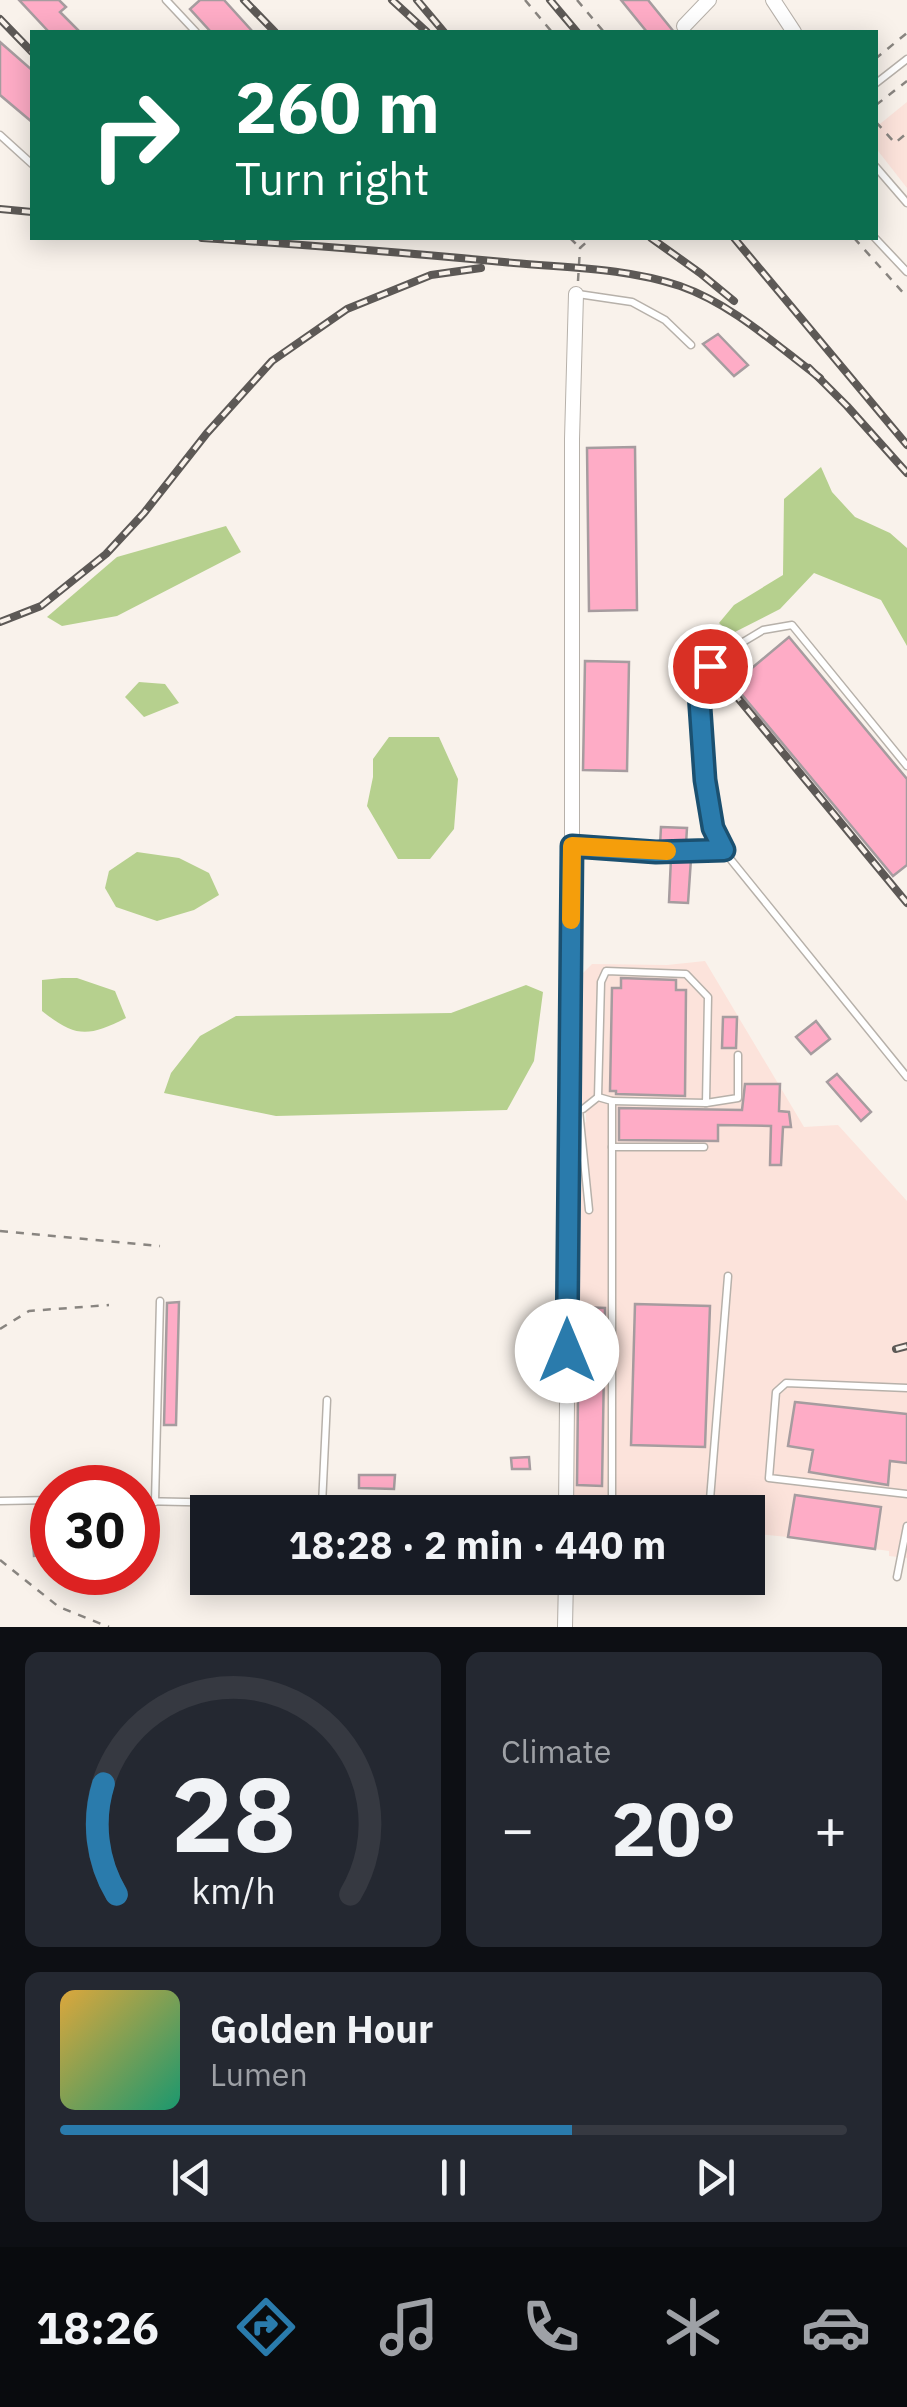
<!DOCTYPE html>
<html lang="en">
<head>
<meta charset="utf-8">
<style>
  body { margin:0; font-family:"IBM Plex Sans",sans-serif; background:#242831; color:#f1f3f6; height:100vh; display:flex; flex-direction:column; font-size:38px; white-space:nowrap }
  * { box-sizing:border-box; margin:0 }
  p { font-size:32px; color:#9ea1a6 }
  .icon { flex:none; width:55px; height:55px; fill:none; stroke:currentColor; stroke-width:2; stroke-linecap:round; stroke-linejoin:round }
  .map { position:relative; height:1627px; overflow:hidden }
  .drawer { display:flex; flex-direction:column; gap:25px; padding:25px; background:#0d0f14; flex:1 }
  .drawer>* { flex:none }
  .top-card { position:absolute; left:30px; top:30px; width:848px; height:210px; border-radius:0px; box-shadow:0 5px 25px #0003; background:#0b6e4f; color:#fff; overflow:hidden }
  .speed { position:absolute; left:30px; top:1465px; display:flex; gap:20px; font-size:50px; font-weight:700; text-align:center }
  .speed>* { display:grid; place-content:center; width:130px; height:130px; border-radius:50%; background:#171b24; box-shadow:0 5px 25px #0003; line-height:1 }
  .speed .limit { border:15px solid #d22; background:#fff; color:#111 }
  .pin { position:absolute; display:grid; place-items:center; width:85px; height:85px; color:#fff; margin:-42px; border:5px solid #fff; border-radius:50%; box-shadow:0 2px 10px #0007 }
  .me { position:absolute; width:110px; margin:-55px; rotate:0deg; stroke-linejoin:round; filter:drop-shadow(0 0 8px #0008) }
  .turn { display:flex; align-items:center; gap:35px; height:210px; padding:0 40px; font-size:45px }
  .turn .icon { width:130px; height:130px; stroke-width:2.5 }
  .turn b { display:block; font-size:70px; line-height:85px }
  .big { font-size:75px; font-weight:800; line-height:1.1 }
  .drawer .card { flex:1; display:flex; flex-direction:column; justify-content:center; gap:15px; min-width:0; padding:0 35px; border-radius:15px; background:#242831 }
  .drawer .dial { align-items:center; gap:0 }
  .dial svg { height:260px; overflow:visible; fill:none; stroke:#363941; stroke-width:7; stroke-linecap:round; text-anchor:middle }
  .dial text { fill:#f1f3f6; stroke:none }
  .song { display:flex; align-items:center; gap:30px }
  .cover { width:120px; height:120px; border-radius:15px; background:linear-gradient(135deg,hsl(40 70% 55%),hsl(160 70% 35%)) }
  .played { height:10px; border-radius:5px; background:linear-gradient(90deg,#2a7bac 65%,#363941 65%) }
  .keys { display:flex; justify-content:space-around; direction:ltr }
  .heat { display:flex; justify-content:space-between; align-items:center; font-size:55px; direction:ltr }
  .drawer .tiles { flex:1; display:grid; gap:25px; grid-template-columns:1fr 1fr }
  .card:last-child { grid-column:span 2 }
  .trip { position:absolute; left:190px; top:1495px; width:575px; height:100px; border-radius:0px; background:#171b24; box-shadow:0 5px 25px #0003; font-weight:800; line-height:100px; text-align:center }
  .tab-bar { display:flex; height:160px; justify-content:space-around; align-items:center; background:#090b0e; color:#9ea1a6 }
  .tab-bar .icon { width:70px; height:70px }
  .tab-bar .current { color:#2a7bac }
  .tab-bar b { font-size:45px; color:#f1f3f6 }
  .map>svg:first-child { display:block }
  .industrial { fill:#fce3db }
  .green { fill:#b6d08e }
  .building { fill:#feacc6; stroke:#a69c9f; stroke-width:2.5 }
  .lines { fill:none; stroke-linecap:round; stroke-linejoin:round }
  .lane-casing { stroke:#b7b1aa; stroke-width:9 }
  .street-casing { stroke:#b7b1aa; stroke-width:16 }
  .path { stroke:#898580; stroke-width:2.5; stroke-dasharray:8 8; stroke-linecap:butt }
  .lane { stroke:#fff; stroke-width:6 }
  .street { stroke:#fff; stroke-width:14 }
  .rail-casing { stroke:#5d5956; stroke-width:8 }
  .rail { stroke:#f9f2eb; stroke-width:4; stroke-dasharray:11; stroke-linecap:butt }
  .route-casing { stroke:#1b5070; stroke-width:25 }
  .route { stroke:#2a7bac; stroke-width:18 }
  .slow { stroke:#f59e0b; stroke-width:18 }
</style>
</head>
<body>
<div class="map">
<svg width="907" height="1627" viewBox="0 0 907 1627">
  <rect width="100%" height="100%" fill="#f9f2eb"/>
  <g class="industrial">
    <polygon points="907,102 907,188 875,147 875,128"/>
    <polygon points="705,961 804,1127 838,1125 907,1201 907,1558 889,1556 889,1551 788,1537 748,1533 748,1512 571,1511 579,1307 577,1127 586,1122 586,1112 577,1100 581,975 592,964 667,965"/>
  </g>
  <g class="green">
    <polygon points="821,467 832,492 855,517 890,533 907,548 907,646 881,600 814,573 780,609 731,634 719,623 734,605 783,575 784,499"/>
    <polygon points="226,526 241,552 117,616 62,626 47,617 117,557"/>
    <polygon points="139,682 165,684 179,703 144,717 125,697"/>
    <polygon points="389,737 439,737 458,779 454,829 430,859 398,859 367,806 373,777 373,759"/>
    <polygon points="137,852 179,858 209,873 219,895 194,910 157,921 116,907 105,888 109,871"/>
    <path d="M62,978h15l38,13 11,27c-38,19 -50,20 -84,-7v-31z"/>
    <polygon points="526,985 543,992 534,1061 507,1110 276,1116 164,1093 171,1073 200,1036 236,1016 451,1013"/>
  </g>
  <g class="building">
    <polygon points="19,0 59,0 66,7 60,12 80,32 49,32"/>
    <polygon points="200,0 224,0 253,32 211,32 190,9"/>
    <polygon points="621,0 648,0 674,32 647,32"/>
    <polygon points="0,42 32,70 32,122 0,95"/>
    <polygon points="718,334 748,365 734,376 703,344"/>
    <polygon points="635,447 637,610 589,611 587,448"/>
    <polygon points="789,637 907,779 907,865 893,876 733,684"/>
    <polygon points="585,661 629,662 627,771 583,770"/>
    <polygon points="661,827 687,828 686,844 660,845"/>
    <polygon points="671,858 691,859 688,903 669,902"/>
    <polygon points="621,978 676,980 676,990 686,990 685,1096 616,1094 616,1091 610,1091 612,988 621,988"/>
    <polygon points="723,1017 737,1017 736,1048 722,1048"/>
    <polygon points="816,1021 830,1039 811,1054 796,1037"/>
    <polygon points="837,1074 871,1112 861,1121 827,1082"/>
    <polygon points="745,1084 780,1084 779,1111 789,1112 791,1127 783,1127 781,1165 770,1165 771,1126 718,1125 718,1141 619,1140 619,1108 742,1110"/>
    <polygon points="179,1302 176,1425 164,1425 167,1303"/>
    <polygon points="635,1304 710,1306 705,1447 631,1445"/>
    <polygon points="579,1307 605,1308 602,1486 577,1485"/>
    <polygon points="795,1402 907,1414 907,1463 890,1461 888,1485 809,1472 813,1450 788,1446"/>
    <polygon points="529,1457 530,1469 512,1469 511,1458"/>
    <polygon points="359,1475 395,1475 394,1489 359,1488"/>
    <polygon points="795,1495 881,1507 875,1549 788,1537"/>
    <polygon points="52,1541 52,1555 34,1556 33,1542"/>
  </g>
  <g class="lines">
    <g class="lane-casing">
      <g id="lane">
        <polyline points="166,0 196,32"/>
        <polyline points="875,84 907,59"/>
        <polyline points="0,135 32,164"/>
        <polyline points="875,166 907,203"/>
        <polyline points="875,238 907,272"/>
        <polyline points="578,294 632,302 665,320 691,345"/>
        <polyline points="907,766 792,625 763,630 723,654 710,666 699,693 705,780 713,828 723,850 907,1077"/>
        <polyline points="573,846 657,852 723,850"/>
        <polyline points="598,1097 601,982 606,971 686,974 708,997 706,1103 612,1101"/>
        <polyline points="706,1103 738,1098 738,1055"/>
        <polyline points="579,1110 589,1210"/>
        <polyline points="570,1113 583,1109 598,1097 612,1101 612,1512"/>
        <polyline points="612,1147 704,1147"/>
        <polyline points="907,1388 786,1383 776,1392 769,1478 907,1494"/>
        <polyline points="0,1501 52,1500"/>
        <polyline points="138,1501 566,1510"/>
        <polyline points="155,1502 160,1301"/>
        <polyline points="322,1505 327,1400"/>
        <polyline points="709,1512 728,1276"/>
        <polyline points="897,1577 907,1526"/>
      </g>
    </g>
    <g class="street-casing">
      <g id="street">
        <polyline points="773,0 794,32"/>
        <polyline points="684,26 709,0"/>
        <polyline points="566,1512 572,846 572,439 576,294"/>
        <polyline points="565,1627 566,1578"/>
      </g>
    </g>
    <g class="path">
      <polyline points="525,0 552,32"/>
      <polyline points="577,0 604,32"/>
      <polyline points="875,59 907,33"/>
      <polyline points="875,121 876,105 907,81"/>
      <polyline points="876,122 895,143 907,133"/>
      <polyline points="570,238 579,247"/>
      <polyline points="854,238 907,297"/>
      <polyline points="578,281 580,248 591,238"/>
      <polyline points="0,1231 160,1246"/>
      <polyline points="0,1329 29,1311 109,1305"/>
      <polyline points="138,1527 148,1512"/>
      <polyline points="0,1560 59,1607 109,1627"/>
      <polyline points="101,1579 106,1572"/>
    </g>
    <use href="#lane" class="lane"/>
    <use href="#street" class="street"/>
    <g class="rail-casing">
      <g id="rail">
        <polyline points="244,0 275,32"/>
        <polyline points="392,0 427,32"/>
        <polyline points="417,0 444,32"/>
        <polyline points="550,0 577,32"/>
        <polyline points="0,19 32,52"/>
        <polyline points="0,209 32,212"/>
        <path d="M202,238c104,7 208,15 312,25 56,5 112,5 166,23 52,18 96,59 140,92"/>
        <polyline points="651,238 700,273 734,301"/>
        <polyline points="734,238 907,445"/>
        <polyline points="809,368 847,406 907,473"/>
        <polyline points="0,622 41,606 106,554 144,513 207,433 272,361 347,309 431,275 481,268"/>
        <polyline points="733,692 907,903"/>
        <polyline points="896,1349 907,1346"/>
      </g>
    </g>
    <use href="#rail" class="rail"/>
  </g>
  <g class="lines">
    <g class="route-casing">
      <polyline id="route" points="567,1351 572,846 656,852 724,850 713,828 705,780 699,693 710,666"/>
    </g>
    <use href="#route" class="route"/>
    <polyline class="slow" points="571,920 572,846 667,851"/>
  </g>
</svg>
<div class="speed"><div class="limit">30</div></div>
<div class="pin" style="left:710px;top:666px;background:#d93025"><svg class="icon" aria-label="arrive" viewBox="0 0 24 24"><path d="M6 21V4h12l-3 4 3 4H6"/></svg></div>
<svg class="me" style="left:567px;top:1351px" viewBox="-20 -20 40 40"><circle r="19" fill="#fff"/><path d="M0-13L10 11 0 6-10 11z" fill="#2a7bac"/></svg>
<div class="trip">18:28 · 2 min · 440 m</div>
<div class="top-card">
<div class="turn"><svg class="icon" aria-label="right" viewBox="0 0 24 24"><path d="M7 20v-9h11M14 6l5 5-5 5"/></svg><div><b>260 m</b>Turn right</div></div>
</div>
</div>
<section class="drawer">
<div class="tiles">
<div class="card dial"><svg viewBox="0 0 100 80">
<path d="M14 69A42 42 0 1 1 86 69"/>
<path d="M14 69A42 42 0 0 1 10 35" stroke="#2a7bac"/>
<text x="50" y="56" font-size="32" font-weight="700">28</text>
<text x="50" y="72" font-size="11">km/h</text>
</svg></div>
<div class="card"><p>Climate</p>
<div class="heat"><a>−</a><b class="big">20°</b><a>+</a></div>
</div>
<div class="card">
<div class="song"><i class="cover"></i><div><b>Golden Hour</b><p>Lumen</p></div></div>
<div class="played"></div>
<div class="keys"><svg class="icon" aria-label="previous" viewBox="0 0 24 24"><path d="M18 5L8 12l10 7zM5 5v14"/></svg><svg class="icon" aria-label="pause" viewBox="0 0 24 24"><path d="M8 5v14M16 5v14"/></svg><svg class="icon" aria-label="next" viewBox="0 0 24 24"><path d="M6 5l10 7-10 7zM19 5v14"/></svg></div>
</div>
</div>
</section>
<nav class="tab-bar">
<b>18:26</b>
<svg class="icon current" aria-label="directions" viewBox="0 0 24 24"><path d="M12 3l9 9-9 9-9-9zM9 14v-3h6M13 9l2 2-2 2"/></svg>
<svg class="icon" aria-label="music" viewBox="0 0 24 24"><path d="M9 18V5l10-2v13"/><circle cx="6" cy="18" r="3"/><circle cx="16" cy="16" r="3"/></svg>
<svg class="icon" aria-label="phone" viewBox="0 0 24 24"><path d="M5 4h4l2 5-3 2q2 4 5 5l2-3 5 2v4C11 20 4 13 5 4z"/></svg>
<svg class="icon" aria-label="climate" viewBox="0 0 24 24"><path d="M12 3v18M4 7l16 10M4 17L20 7"/></svg>
<svg class="icon" aria-label="car" viewBox="0 0 24 24"><path d="M5 17H2v-5l4-1 3-4h7l3 4 3 1v5h-3M9 17h6M6 11h13"/><circle cx="7" cy="17" r="2"/><circle cx="17" cy="17" r="2"/></svg>
</nav>
</body>
</html>
